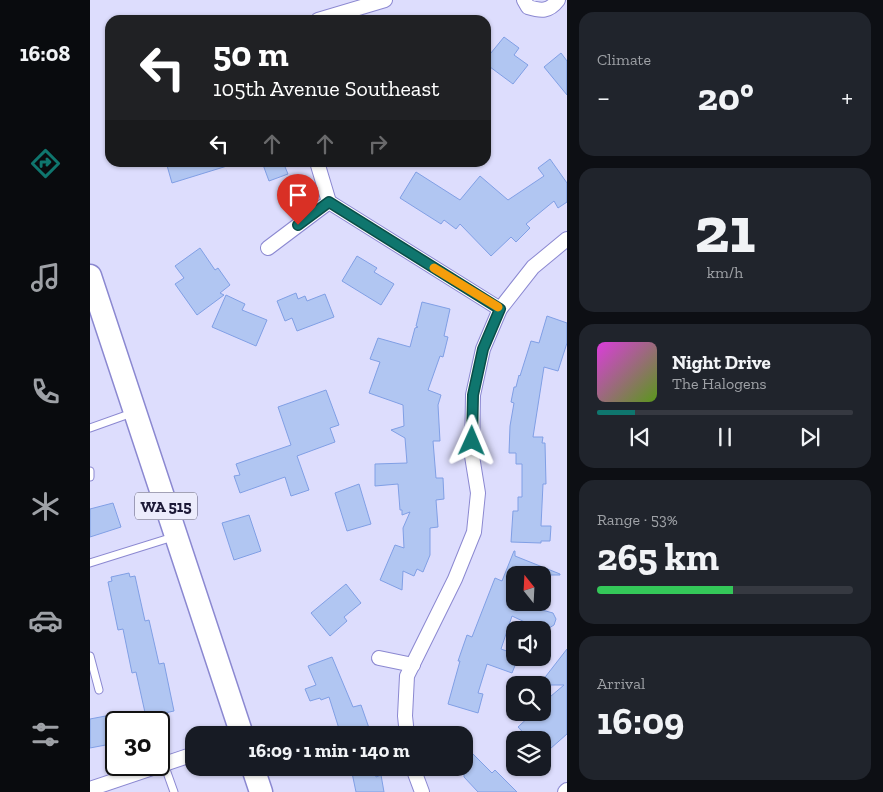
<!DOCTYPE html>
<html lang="en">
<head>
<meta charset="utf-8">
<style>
  body { margin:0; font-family:"Zilla Slab",serif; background:#20242c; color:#f1f3f6; height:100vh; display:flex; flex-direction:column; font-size:19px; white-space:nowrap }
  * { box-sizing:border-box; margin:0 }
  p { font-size:16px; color:#9ea1a6 }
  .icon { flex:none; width:28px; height:28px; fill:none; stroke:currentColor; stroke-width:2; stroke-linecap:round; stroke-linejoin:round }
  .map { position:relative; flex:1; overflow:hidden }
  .drawer { display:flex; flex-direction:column; gap:12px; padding:12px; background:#0d0f14; width:316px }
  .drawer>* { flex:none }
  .hud { position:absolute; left:15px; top:15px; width:386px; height:152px; border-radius:15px; box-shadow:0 1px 4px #0004; background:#202124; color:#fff; overflow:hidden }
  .needle { width:32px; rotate:342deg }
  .fabs { position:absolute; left:416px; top:566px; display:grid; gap:10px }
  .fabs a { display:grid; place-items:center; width:45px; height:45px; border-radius:10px; background:#171b24; box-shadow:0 1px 4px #0004; font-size:25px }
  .speed { position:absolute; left:15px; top:711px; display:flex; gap:10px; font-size:25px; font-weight:700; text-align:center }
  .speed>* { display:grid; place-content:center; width:65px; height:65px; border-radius:50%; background:#171b24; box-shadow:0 1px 4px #0004; line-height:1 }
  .speed .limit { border:2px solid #111; border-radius:8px; background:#fff; color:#111 }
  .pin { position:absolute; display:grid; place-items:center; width:42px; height:42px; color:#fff; margin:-51px -21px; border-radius:50% 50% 50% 0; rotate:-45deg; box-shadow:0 0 5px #0007 }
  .pin .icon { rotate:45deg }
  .me { position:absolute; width:55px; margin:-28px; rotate:1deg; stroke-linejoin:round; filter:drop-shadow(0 0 4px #0008) }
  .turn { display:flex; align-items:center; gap:18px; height:105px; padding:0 25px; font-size:22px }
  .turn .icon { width:65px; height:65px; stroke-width:2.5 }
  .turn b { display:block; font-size:35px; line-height:42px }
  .lanes { display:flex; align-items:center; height:48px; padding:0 25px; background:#0003; justify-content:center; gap:25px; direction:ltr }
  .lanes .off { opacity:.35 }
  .big { font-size:38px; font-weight:700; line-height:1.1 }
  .drawer .widget { flex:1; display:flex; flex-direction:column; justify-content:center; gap:8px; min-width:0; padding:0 18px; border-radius:15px; background:#20242c }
  .drawer .dial { align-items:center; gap:0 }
  .dial b { font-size:65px; line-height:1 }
  .song { display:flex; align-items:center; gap:15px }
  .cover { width:60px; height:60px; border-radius:8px; background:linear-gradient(135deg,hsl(300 70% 55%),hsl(90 70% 35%)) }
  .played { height:5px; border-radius:2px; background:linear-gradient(90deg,#0f766e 15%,#363941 15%) }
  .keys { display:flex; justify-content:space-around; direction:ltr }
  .heat { display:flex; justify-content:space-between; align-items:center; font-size:28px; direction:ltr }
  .charge { height:8px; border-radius:4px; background:linear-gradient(90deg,#34c759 53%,#363941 0) }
  .trip { position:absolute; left:95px; top:726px; width:288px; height:50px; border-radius:15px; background:#171b24; box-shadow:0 1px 4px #0004; font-weight:700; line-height:50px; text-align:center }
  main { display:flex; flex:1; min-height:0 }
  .dock { display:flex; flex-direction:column; width:90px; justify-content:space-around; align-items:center; background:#090b0e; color:#9ea1a6 }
  .dock .icon { width:35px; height:35px }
  .dock .current { color:#0f766e }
  .dock b { font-size:22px; color:#f1f3f6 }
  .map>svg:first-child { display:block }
  .building { fill:#b1c6f2; stroke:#809fe5 }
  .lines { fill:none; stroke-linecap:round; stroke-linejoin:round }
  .service-casing { stroke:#8b88d1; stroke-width:9 }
  .minor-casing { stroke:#8b88d1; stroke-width:16 }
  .primary-casing { stroke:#8b88d1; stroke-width:25 }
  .service { stroke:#fff; stroke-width:7 }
  .minor { stroke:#fff; stroke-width:14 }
  .primary { stroke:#fff; stroke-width:22 }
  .route-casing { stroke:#0a4d48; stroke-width:12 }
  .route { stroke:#0f766e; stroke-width:9 }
  .slow { stroke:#f59e0b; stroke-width:9 }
  .labels { text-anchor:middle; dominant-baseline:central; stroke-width:5; stroke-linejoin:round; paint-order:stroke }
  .shield { fill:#ececfc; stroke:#5a5871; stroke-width:1 }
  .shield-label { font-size:16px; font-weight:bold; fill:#1c1936 }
</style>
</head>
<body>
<main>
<nav class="dock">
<b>16:08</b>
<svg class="icon current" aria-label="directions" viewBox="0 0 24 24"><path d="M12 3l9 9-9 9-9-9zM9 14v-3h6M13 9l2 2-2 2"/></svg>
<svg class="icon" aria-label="music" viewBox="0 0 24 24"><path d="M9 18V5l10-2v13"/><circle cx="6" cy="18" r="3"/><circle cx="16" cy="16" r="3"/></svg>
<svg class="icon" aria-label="phone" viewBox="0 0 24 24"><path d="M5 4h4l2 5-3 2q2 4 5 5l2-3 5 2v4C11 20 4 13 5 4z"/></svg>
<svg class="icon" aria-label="climate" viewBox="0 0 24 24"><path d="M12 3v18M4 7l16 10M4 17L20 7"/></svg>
<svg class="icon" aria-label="car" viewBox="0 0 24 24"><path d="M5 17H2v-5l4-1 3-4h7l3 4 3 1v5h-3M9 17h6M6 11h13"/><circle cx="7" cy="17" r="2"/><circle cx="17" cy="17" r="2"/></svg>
<svg class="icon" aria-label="filters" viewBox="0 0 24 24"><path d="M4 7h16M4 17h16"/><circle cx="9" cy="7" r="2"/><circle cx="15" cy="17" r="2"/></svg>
</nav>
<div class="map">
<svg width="477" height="792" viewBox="0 0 477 792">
  <rect width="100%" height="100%" fill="#ddddfd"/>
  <g class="building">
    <polygon points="414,37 429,48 424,55 438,65 423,84 396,64 396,59"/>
    <polygon points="471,53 477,61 477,95 454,67"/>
    <polygon points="460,159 477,183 477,202 468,208 464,201 436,224 440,228 426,242 421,237 401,256 370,224 366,229 354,220 351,224 310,198 326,172 370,200 390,176 418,200 454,176 448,168"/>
    <polygon points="76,162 137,162 137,166 82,183"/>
    <polygon points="172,162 193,162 198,174 179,181"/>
    <polygon points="110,248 125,270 128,268 140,285 130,293 134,295 107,315 85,284 94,278 85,266"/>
    <polygon points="267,256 287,268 284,272 304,284 291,305 252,281"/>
    <polygon points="206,293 208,299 215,296 217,301 235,294 244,317 207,331 202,318 195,321 187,301"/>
    <polygon points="136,295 155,304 152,310 177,320 166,346 122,327"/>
    <polygon points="332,302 360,309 354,336 358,337 353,357 350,356 338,390 351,395 348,405 350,441 343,441 346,478 353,478 354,499 346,500 348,527 340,528 340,555 333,572 327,569 324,576 313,571 312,590 290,580 305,545 314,548 313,528 320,512 312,515 312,510 310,510 308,484 285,486 285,464 317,463 315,438 301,430 314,426 313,405 279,393 290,362 280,359 288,338 320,347 325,328 328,327 326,326"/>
    <polygon points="457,316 477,323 477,343 468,371 454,367 443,437 453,437 452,443 455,443 456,484 453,484 451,526 461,526 460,541 451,541 451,543 421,542 423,511 428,511 428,497 432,497 432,464 426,464 426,453 419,453 420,426 424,403 421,402 424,387 426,387 429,375 430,376 441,341 449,343"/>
    <polygon points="236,390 249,425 240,428 245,442 207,456 219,490 201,496 195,477 150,493 144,476 150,475 146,464 201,445 188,407"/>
    <polygon points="269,484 281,524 257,531 245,493"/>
    <polygon points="23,503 31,527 0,537 0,509"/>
    <polygon points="159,515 171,551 144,560 132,523"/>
    <polygon points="424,551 425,551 425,556 470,574 470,575 425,575 425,602 443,602 441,607 463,613 466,619 464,625 459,628 440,622 439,624 422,616 411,649 425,654 425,658 428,658 422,673 397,664 388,693 393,694 388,713 358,704 370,661 368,661 377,635 382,637 405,578 412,581"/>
    <polygon points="39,573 40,577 45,576 55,621 59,620 69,664 74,663 84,711 56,717 46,672 42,673 33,629 28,630 18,582 22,581 21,577"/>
    <polygon points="256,584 271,603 254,617 257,621 240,636 221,613"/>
    <polygon points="477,649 477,734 452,756 452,740 440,740 428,727 444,712 452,712 452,704 454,702 474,685 449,685"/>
    <polygon points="242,657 263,707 271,705 279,728 274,730 276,735 251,735 239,697 231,700 230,698 220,701 215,689 226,685 218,666"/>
    <polygon points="26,714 26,743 0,748 0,719"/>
    <polygon points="374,745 402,773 405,770 427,792 388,792 374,777"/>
    <polygon points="261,768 284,768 286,777 291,775 294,792 266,792"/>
  </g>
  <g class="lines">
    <g class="service-casing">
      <g id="service">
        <polyline points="0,428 42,413"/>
        <polyline points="0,471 0,477"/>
        <polyline points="0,563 83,537"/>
        <polyline points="0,656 9,690"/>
        <polyline points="74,764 84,792"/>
      </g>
    </g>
    <g class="minor-casing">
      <g id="minor">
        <path d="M434,0l4,7c13,4 21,5 30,-7"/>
        <polyline points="228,20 295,0"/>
        <polyline points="227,162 239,202"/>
        <polyline points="178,248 239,202 410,309"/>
        <polyline points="289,658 323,665"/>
        <polyline points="317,735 315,716 317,676 365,579 384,532 388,493 382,456 383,395 393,349 410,309 443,267 477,239"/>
        <polyline points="323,768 332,792"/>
        <polyline points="0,789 104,754"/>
        <polyline points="475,792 477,790"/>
      </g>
    </g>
    <g class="primary-casing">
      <g id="primary">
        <polyline points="0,276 152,735"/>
        <polyline points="163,768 171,792"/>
      </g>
    </g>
    <use href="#service" class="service"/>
    <use href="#minor" class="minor"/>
    <use href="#primary" class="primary"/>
  </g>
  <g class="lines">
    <g class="route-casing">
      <polyline id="route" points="208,225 239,202 410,309 393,349 383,395 382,441"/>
    </g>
    <use href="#route" class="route"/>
    <polyline class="slow" points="344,268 408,307"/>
  </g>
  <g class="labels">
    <rect class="shield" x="45" y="492.5" width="62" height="27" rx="4"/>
    <g class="shield-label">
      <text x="76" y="506">WA 515</text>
    </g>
  </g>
</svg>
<div class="fabs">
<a><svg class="needle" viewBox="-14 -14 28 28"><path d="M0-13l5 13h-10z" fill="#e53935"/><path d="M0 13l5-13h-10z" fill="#9ea1a6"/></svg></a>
<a><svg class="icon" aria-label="sound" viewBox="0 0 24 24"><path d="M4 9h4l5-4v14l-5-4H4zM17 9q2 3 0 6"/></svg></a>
<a><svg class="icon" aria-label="search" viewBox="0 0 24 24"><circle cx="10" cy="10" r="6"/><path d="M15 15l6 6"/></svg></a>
<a><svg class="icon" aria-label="layers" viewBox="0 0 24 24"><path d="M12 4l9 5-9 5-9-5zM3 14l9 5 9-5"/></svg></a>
</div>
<div class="speed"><div class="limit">30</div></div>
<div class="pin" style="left:208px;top:225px;background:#d93025"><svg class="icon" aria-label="arrive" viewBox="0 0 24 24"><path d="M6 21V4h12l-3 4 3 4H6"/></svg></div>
<svg class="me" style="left:382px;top:441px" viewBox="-20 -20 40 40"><path d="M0-17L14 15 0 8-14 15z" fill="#0f766e" stroke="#fff" stroke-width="4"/></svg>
<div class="trip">16:09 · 1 min · 140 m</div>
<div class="hud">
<div class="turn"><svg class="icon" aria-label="left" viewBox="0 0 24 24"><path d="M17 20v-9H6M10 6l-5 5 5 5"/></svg><div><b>50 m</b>105th Avenue Southeast</div></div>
<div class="lanes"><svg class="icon" aria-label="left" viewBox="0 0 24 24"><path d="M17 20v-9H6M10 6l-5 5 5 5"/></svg><svg class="icon off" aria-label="ahead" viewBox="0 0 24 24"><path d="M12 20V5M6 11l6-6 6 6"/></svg><svg class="icon off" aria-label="ahead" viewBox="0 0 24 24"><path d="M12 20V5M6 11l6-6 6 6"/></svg><svg class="icon off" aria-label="right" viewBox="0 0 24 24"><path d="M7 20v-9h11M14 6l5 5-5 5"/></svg></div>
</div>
</div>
<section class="drawer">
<div class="widget"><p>Climate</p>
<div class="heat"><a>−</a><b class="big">20°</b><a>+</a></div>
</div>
<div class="widget dial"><b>21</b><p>km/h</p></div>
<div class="widget">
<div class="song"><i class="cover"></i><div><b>Night Drive</b><p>The Halogens</p></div></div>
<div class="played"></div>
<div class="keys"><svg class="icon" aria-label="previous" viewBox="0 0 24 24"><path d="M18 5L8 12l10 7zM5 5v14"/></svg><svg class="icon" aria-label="pause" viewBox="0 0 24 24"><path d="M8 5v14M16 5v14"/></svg><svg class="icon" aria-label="next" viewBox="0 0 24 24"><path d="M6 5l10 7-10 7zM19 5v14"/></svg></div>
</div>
<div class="widget"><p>Range · 53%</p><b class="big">265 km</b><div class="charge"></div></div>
<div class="widget"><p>Arrival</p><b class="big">16:09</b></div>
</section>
</main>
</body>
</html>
